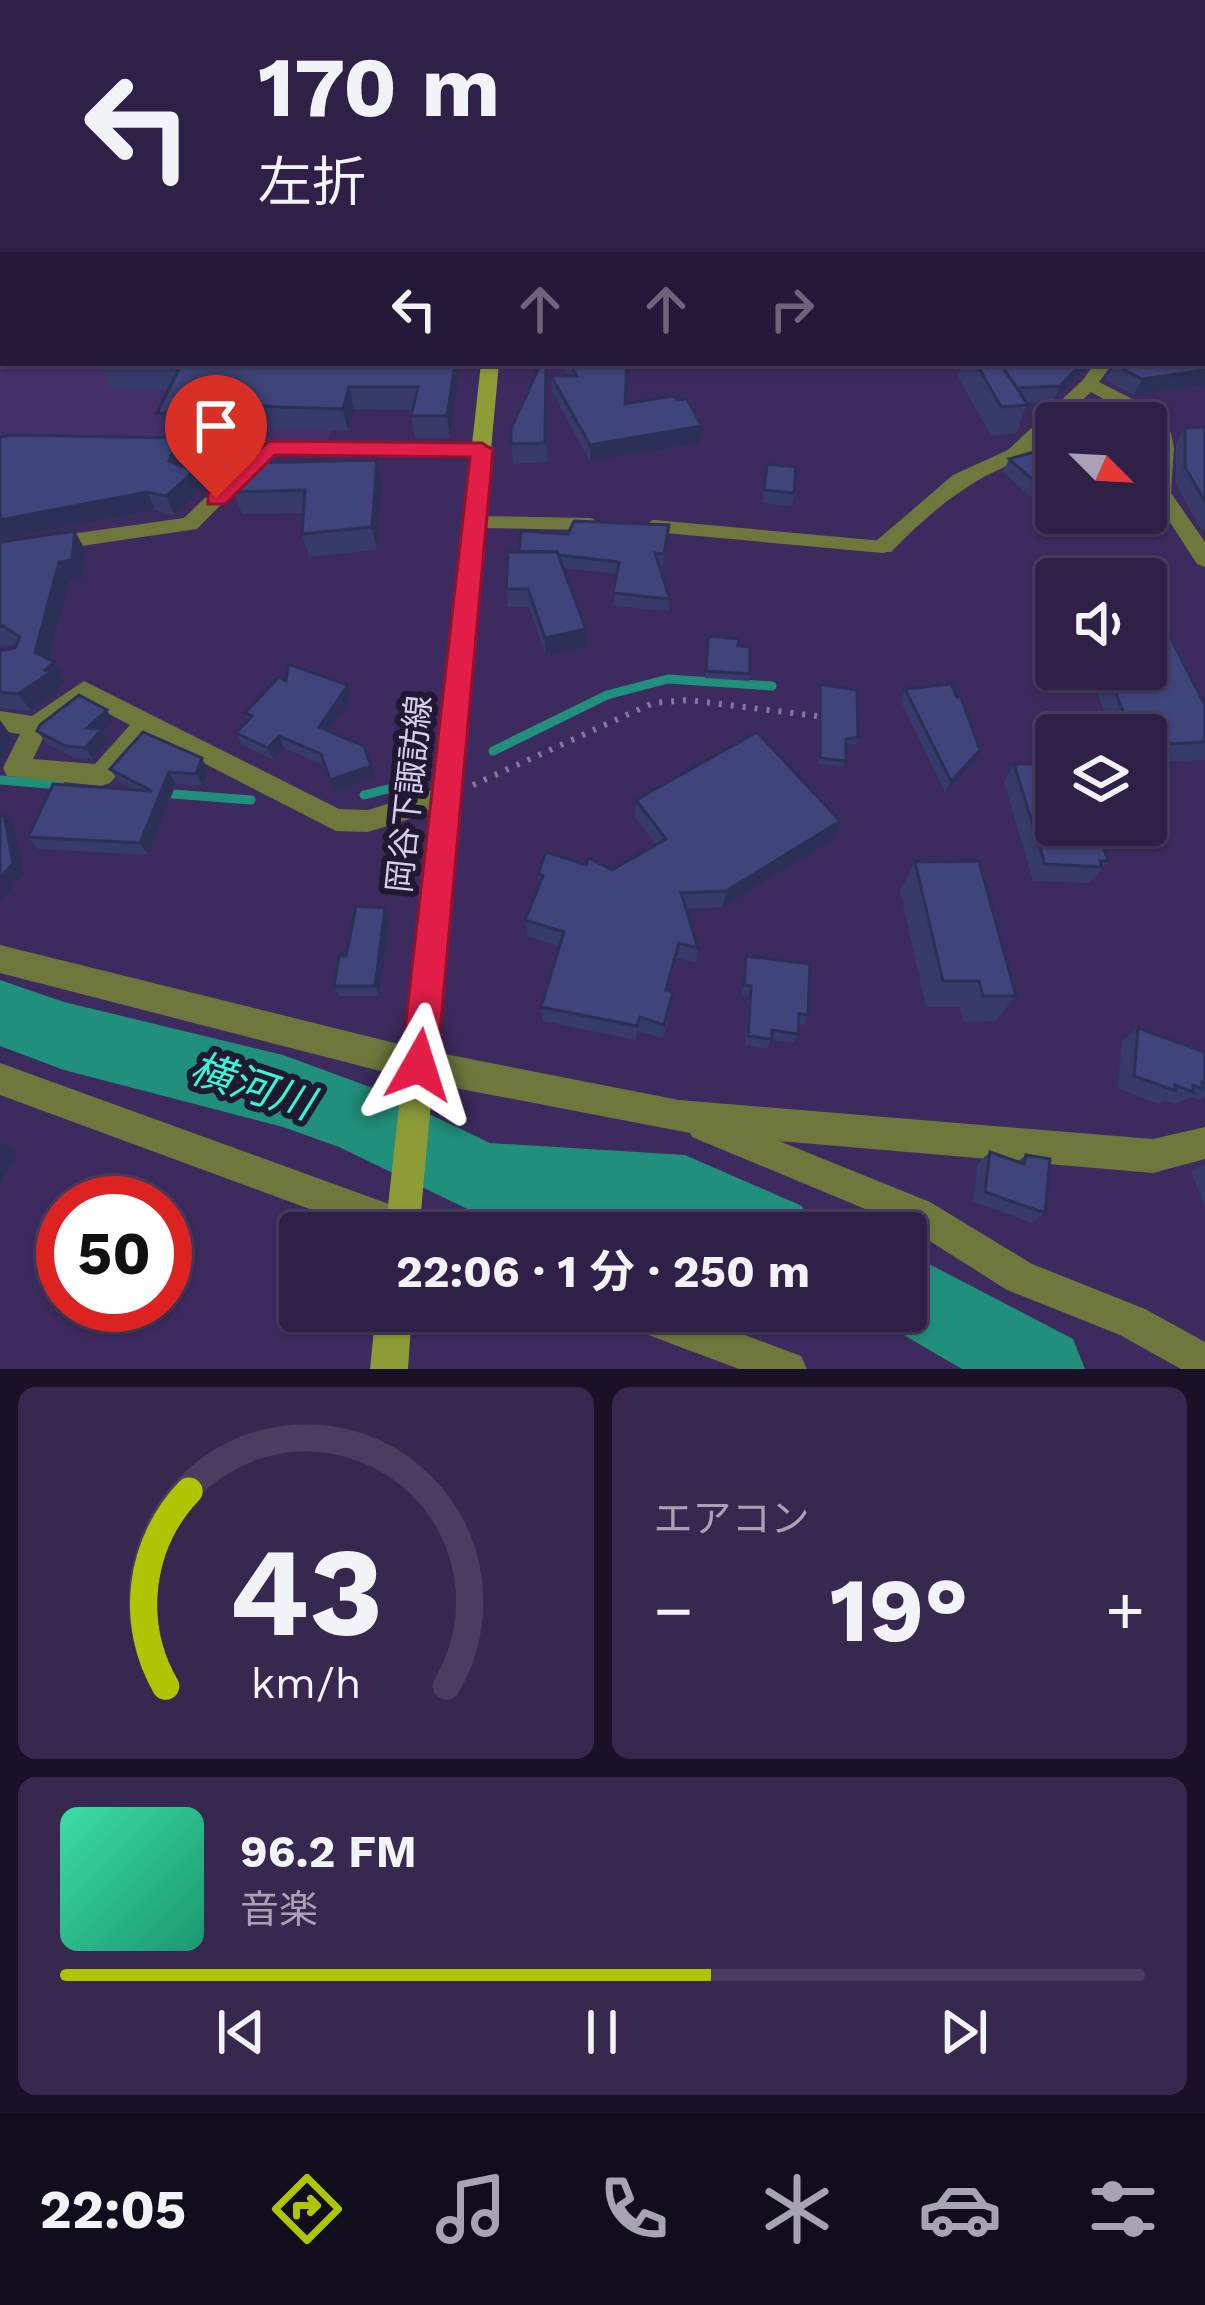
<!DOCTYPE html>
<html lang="ja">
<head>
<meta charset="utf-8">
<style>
  body { margin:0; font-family:"Work Sans","Noto Sans JP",sans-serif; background:#36284e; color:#f1f3f6; height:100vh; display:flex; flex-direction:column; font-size:45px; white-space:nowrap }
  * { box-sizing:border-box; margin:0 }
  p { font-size:39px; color:#a7a3b4 }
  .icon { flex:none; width:66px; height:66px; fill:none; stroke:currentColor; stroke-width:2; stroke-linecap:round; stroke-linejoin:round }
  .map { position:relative; height:1369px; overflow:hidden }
  .panel { display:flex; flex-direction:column; gap:18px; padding:18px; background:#191227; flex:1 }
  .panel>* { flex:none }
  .hud { position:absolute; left:0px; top:0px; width:1206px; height:366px; box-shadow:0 3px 9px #0004,0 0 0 3px #493e60; background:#2e2047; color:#f1f3f6; overflow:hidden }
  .needle { width:78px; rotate:114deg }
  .tools { position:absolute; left:1035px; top:402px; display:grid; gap:24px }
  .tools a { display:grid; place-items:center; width:132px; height:132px; border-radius:12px; background:#2e2047; box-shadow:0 3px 9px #0004,0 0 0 3px #493e60; font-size:60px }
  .speed { position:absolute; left:36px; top:1176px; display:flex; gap:24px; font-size:60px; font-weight:700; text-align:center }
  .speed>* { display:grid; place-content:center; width:156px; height:156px; border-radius:50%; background:#2e2047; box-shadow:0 3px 9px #0004,0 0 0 3px #493e60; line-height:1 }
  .speed .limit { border:18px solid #d22; background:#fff; color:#111 }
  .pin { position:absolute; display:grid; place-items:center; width:102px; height:102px; color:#fff; margin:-123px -51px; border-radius:50% 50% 50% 0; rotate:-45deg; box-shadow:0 0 12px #0007 }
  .pin .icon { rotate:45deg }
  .me { position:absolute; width:132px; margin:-66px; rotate:6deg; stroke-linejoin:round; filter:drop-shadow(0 0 9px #0008) }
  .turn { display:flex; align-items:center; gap:42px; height:252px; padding:0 60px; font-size:54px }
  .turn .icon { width:156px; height:156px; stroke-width:2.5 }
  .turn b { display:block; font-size:84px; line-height:102px }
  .lanes { display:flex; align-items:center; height:114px; padding:0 60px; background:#0003; justify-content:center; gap:60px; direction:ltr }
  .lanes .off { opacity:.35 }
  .big { font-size:90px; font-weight:700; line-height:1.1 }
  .panel .card { flex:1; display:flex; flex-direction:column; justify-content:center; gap:18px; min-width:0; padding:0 42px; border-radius:18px; background:#36284e }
  .panel .dial { align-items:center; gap:0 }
  .dial svg { height:312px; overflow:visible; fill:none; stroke:#493e60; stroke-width:7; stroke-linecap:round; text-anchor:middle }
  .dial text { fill:#f1f3f6; stroke:none }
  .song { display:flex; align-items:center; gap:36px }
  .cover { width:144px; height:144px; border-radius:18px; background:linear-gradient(135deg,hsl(160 70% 55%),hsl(160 70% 35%)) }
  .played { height:12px; border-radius:6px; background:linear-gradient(90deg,#b0c501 60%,#493e60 60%) }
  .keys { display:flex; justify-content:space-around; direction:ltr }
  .heat { display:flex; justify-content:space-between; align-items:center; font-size:66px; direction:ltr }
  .panel .tiles { flex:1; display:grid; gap:18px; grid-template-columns:1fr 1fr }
  .card:last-child { grid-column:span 2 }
  .trip { position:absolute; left:279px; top:1212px; width:648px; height:120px; border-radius:12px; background:#2e2047; box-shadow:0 3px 9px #0004,0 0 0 3px #493e60; font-weight:700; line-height:120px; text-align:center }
  .tab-bar { display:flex; height:192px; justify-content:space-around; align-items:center; background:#120d1c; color:#a7a3b4 }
  .tab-bar .icon { width:84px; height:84px }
  .tab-bar .active { color:#b0c501 }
  .tab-bar b { font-size:54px; color:#f1f3f6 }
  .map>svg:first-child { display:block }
  .built { fill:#45306c }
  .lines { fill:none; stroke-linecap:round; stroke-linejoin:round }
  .stream-far1 { stroke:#208f7b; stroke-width:4.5 }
  .stream { stroke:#208f7b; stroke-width:9 }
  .river { fill:#208f7b; fill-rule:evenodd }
  .path { stroke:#8578a3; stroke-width:6; stroke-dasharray:3 9; stroke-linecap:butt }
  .service { stroke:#6e783d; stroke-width:12 }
  .minor { fill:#6e783d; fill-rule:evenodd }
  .secondary { fill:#8d9c37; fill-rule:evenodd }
  .rail { stroke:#897ca6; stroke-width:4.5; stroke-dasharray:12 6; stroke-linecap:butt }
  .wall { fill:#363b6a }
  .shaded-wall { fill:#2c3056 }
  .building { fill:#3f457b; stroke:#2c3056; stroke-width:3 }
  .route { fill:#e11d48; stroke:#92132f; stroke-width:3 }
  .labels { text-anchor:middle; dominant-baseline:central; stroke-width:12; stroke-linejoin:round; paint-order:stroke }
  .street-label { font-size:33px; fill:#d5cded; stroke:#211931 }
  .near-water-label { font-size:42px; font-style:italic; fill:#33fad7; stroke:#211931 }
</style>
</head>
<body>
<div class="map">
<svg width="1205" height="1369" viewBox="0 0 1205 1369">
  <rect width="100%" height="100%" fill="#3d2b5f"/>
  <polygon class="built" points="0,176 3,363 351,363 328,441 0,437"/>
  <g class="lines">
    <polyline class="stream-far1" points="409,3 433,0"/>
    <g class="stream">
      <polyline points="493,751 607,695 668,679 772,686"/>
      <polyline points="0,780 60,785"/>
      <polyline points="160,793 251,800"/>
      <polyline points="364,795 404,785"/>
    </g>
    <g class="river">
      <polygon points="0,980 64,1002 283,1055 381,1091 490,1143 685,1155 802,1206 814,1233 687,1233 486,1218 339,1147 283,1127 64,1070 0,1046"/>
      <polygon points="906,1252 1073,1339 1085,1369 962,1369 878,1320 874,1311 906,1311"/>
    </g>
    <polyline class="path" points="473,785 653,703 688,700 825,717"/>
    <g class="service">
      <polyline points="475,522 590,524"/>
      <polyline points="654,526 883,547"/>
    </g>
    <g class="minor">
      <polygon points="987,0 1012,0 1008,3"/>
      <polygon points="1074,0 1086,0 1088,3 1076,3"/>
      <polygon points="1203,87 1205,88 1205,97 1203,96"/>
      <path d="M1095,363h18l-14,19 51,26 21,25 3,15 -3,45 34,49v25l-8,-3 -46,-71 4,-45 -9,-25 -55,-31 -53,50 18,-3v12c-69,13 -117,52 -165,101h-16l-3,-5 3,-5 78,-67 55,-25 75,-70z"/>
      <polygon points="154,440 482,444 492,450 482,456 271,454 197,529 0,558 0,544 184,518 252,453 147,450 147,442"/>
      <path d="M84,681l255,128 29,1 80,-25 9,3 4,8 -4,8 -89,28 -32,-1 -185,-95 -41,47 -9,3 -94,-10 -4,-8 17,-34 -20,-3v-20l32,5zM86,702l44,23 -35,39 -62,-5 12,-25z"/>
      <polygon points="0,945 419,1049 679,1100 1153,1139 1205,1127 1205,1159 1153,1173 779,1141 930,1202 1032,1264 1145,1309 1205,1342 1205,1369 1181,1369 1120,1335 1007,1290 906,1226 692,1137 690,1133 419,1081 0,973"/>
      <polygon points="0,1063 422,1216 434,1221 439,1233 375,1233 0,1095"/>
      <polygon points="614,1311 681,1311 801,1356 807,1369 739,1369 619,1324"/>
    </g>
    <g class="secondary">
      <rect x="522" y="0" width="10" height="3"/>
      <polygon points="481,363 499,363 419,1233 385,1233"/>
      <polygon points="376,1311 412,1311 408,1369 370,1369"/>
    </g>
    <polyline class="rail" points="1063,0 1067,3"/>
  </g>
  <g class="wall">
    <polygon points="303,0 370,0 303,1"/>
    <polygon points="1126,0 1205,0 1205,73 1203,70 1203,3 1128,3"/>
    <polygon points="1203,124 1205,124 1205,385 1134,395 1106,380 1114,363 1203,363"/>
    <polygon points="461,363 450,438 415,438 411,416 412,410 354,409 348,431 201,426 197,435 166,435 157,413 169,389 111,389 101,366"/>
    <polygon points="546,363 547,462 513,464 511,444"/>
    <polygon points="560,363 628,363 626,404 677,400 702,426 700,443 590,461 552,392 551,376 568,376"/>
    <polygon points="963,363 1000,363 1002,366 1014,365 1010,363 1091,363 1053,402 1027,403 1017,433 991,436 958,376"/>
    <polygon points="1085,408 1148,414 1147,472 1146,423 1081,423 1079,421"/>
    <polygon points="1205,427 1205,529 1201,529 1176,484 1176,444 1185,428"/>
    <polygon points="180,438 188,456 183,466 195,471 203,489 174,515 155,510 0,540"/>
    <polygon points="1056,446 1056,506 1043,508 1003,472 1009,459"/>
    <polygon points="377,460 382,483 377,550 309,557 302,534 304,513 242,514 234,492"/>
    <polygon points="767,464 794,493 792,506 762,503"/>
    <polygon points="669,525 663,566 659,566 670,599 669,611 613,606 617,574 563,568 586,629 586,647 546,656 529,607 508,607 506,589 519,552 568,534"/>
    <polygon points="0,542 85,550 83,578 70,580 50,659 66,680 59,686 62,690 31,711 0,708 0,651 15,648 17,645 0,646"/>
    <polygon points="708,636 738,646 750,674 749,681 705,678"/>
    <polygon points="1088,669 1146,669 1205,742 1205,760 1146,762 1146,735 1113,735"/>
    <polygon points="286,681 348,685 352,698 329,731 375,778 334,792 325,766 284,748 274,760 242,745 236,733 248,720 245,713"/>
    <polygon points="820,684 858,737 856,744 846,745 844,767 818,764 818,690"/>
    <polygon points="905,689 957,697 974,762 945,793 901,701"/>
    <polygon points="114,722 103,732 109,741 93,759 74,758 46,743 37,731"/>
    <polygon points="1014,764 1111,834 1103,845 1108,861 1089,883 1033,881 1004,782"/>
    <polygon points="110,769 208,770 203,786 176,784 148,855 38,849 28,837 135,790 118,781"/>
    <polygon points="636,800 834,839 723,907 686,909 698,948 696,963 677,958 668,991 673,992 671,1007 663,1038 638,1031 636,1040 543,1021 541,1007 560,946 527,936 525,920 539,886 538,874 586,865 612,870 656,845 635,817"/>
    <polygon points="915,862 1016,996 995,1021 964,1022 960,1007 926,1007 900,891"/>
    <polygon points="385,908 389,918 379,996 339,996 334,986 346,956"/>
    <polygon points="746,956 808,1015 804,1025 798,1024 798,1034 794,1043 771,1040 768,1049 745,1045 748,996 741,995"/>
    <polygon points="1138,1028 1205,1052 1205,1096 1200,1100 1191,1097 1175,1104 1164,1100 1159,1104 1118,1088 1122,1041"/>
    <polygon points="990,1152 1017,1162 1026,1155 1045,1213 1031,1223 973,1201 978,1163"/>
    <polygon points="1205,1164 1205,1206 1191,1172"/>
  </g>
  <g class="shaded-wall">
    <rect x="958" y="0" width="33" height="3"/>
    <polygon points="455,363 461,363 450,438 447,416"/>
    <polygon points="1082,363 1091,363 1053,402 1060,386"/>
    <polygon points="1205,370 1205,385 1134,395 1142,379"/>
    <polygon points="349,387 354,409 348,431 343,409"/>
    <polygon points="193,404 201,426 197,435 189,413"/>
    <polygon points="702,426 700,443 590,461 590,445"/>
    <polygon points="180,438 188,456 177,480 169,461"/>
    <polygon points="1154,459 1147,472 1146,473 1146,461"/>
    <polygon points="377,460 382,483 377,550 372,527"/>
    <polygon points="195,471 203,489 174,515 166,496"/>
    <polygon points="147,492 155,510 0,540 0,520"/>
    <polygon points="1056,493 1056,506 1043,508 1049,494"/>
    <polygon points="75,531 85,550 83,578 70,580 47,668 54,662 66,680 59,686 62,690 31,711 18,694 59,562"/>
    <polygon points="586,629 586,647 546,656 545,638"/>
    <polygon points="348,685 352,698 323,739 319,727"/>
    <polygon points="107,710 114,722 103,732 109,741 93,759 85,748 87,728"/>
    <polygon points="0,720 13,738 0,768"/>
    <polygon points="279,736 284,748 274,760 268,748"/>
    <polygon points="980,750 974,762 945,793 951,781"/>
    <polygon points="202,758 208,770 203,786 196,774"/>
    <polygon points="371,766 375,778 334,792 330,780"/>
    <polygon points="169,772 176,784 148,855 140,843"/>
    <polygon points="4,815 14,827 24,874 0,902"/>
    <polygon points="840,821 834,839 723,907 726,891"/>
    <polygon points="385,908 389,918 379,996 375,986"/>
    <polygon points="0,1142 18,1153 0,1182"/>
  </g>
  <g class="building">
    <polygon points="0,0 270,0 262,3 3,3 3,117 0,117"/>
    <polygon points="441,0 485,0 485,3 438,3"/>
    <polygon points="573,0 772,0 792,3 816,0 960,0 960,3 590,3"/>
    <polygon points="1141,0 1205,0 1205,57 1203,58 1203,3 1143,3"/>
    <polygon points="1203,124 1205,124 1205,344 1203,346"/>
    <polygon points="1203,350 1205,351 1205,370 1142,379 1113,364 1203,363"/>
    <polygon points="103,363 455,363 447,416 411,416 418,387 349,387 343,409 193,404 189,413 157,413 180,367 101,366"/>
    <polygon points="541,363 546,363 545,443 511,444 511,429"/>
    <polygon points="569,363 627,363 625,404 674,396 677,400 687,399 702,426 590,445 551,376 577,376"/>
    <polygon points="976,363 1000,363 1028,405 1001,407"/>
    <polygon points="1039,363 1082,363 1060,386 1017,388 1002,366"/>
    <polygon points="1085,408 1148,414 1149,427 1155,429 1154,459 1146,461 1146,423 1102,423"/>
    <polygon points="1205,427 1205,502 1185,467 1185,428"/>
    <polygon points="10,435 180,438 169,461 195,471 166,496 147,492 0,520 0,437"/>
    <polygon points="1056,446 1056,493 1049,494 1009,459"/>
    <polygon points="377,460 372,527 302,534 305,490 234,492 243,463"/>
    <polygon points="767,464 796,467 794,493 764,490"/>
    <polygon points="574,521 669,525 664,554 655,553 670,599 613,593 619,562 558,555 557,552 519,551 521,531 568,534"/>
    <polygon points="75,531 72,560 59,562 35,652 54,662 45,670 51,672 18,694 0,692 0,651 15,648 20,637 3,626 0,627 0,542"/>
    <polygon points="508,552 557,552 586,629 545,638 528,589 506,589"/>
    <polygon points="1146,628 1166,629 1205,705 1205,742 1146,745 1146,735 1133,735 1106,669 1146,669"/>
    <polygon points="708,636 739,639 738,646 750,647 750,674 706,671"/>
    <polygon points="288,664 348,685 319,727 364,746 371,766 330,780 321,754 279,736 268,748 236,733 252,716 245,713 279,677 286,681"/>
    <polygon points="820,684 857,690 858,737 846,739 846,761 820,758"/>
    <polygon points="951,684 957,697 961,697 980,750 951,781 905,689"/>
    <polygon points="79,695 107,710 87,728 102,729 85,748 66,746 37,731 40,725"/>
    <polygon points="143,732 202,758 196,774 169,772 140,843 28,837 53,784 152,791 110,769"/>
    <polygon points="757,732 840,821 726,891 681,893 698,948 679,943 666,990 673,992 664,1025 640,1017 637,1026 541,1007 564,932 525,920 543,876 538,874 546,852 586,865 589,858 612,870 666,839 636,800"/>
    <polygon points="1014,764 1056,764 1056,825 1108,825 1111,834 1099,835 1108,861 1100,861 1102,867 1045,864"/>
    <polygon points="4,815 13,863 0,878 0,816"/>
    <polygon points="979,861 1016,996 983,996 979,981 943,981 915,862"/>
    <polygon points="356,906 385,908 375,986 334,986 339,956 346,956"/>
    <polygon points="746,956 810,964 808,1015 799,1014 798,1034 772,1030 772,1039 748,1036 751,986 744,985"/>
    <polygon points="1138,1028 1205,1052 1205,1083 1202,1082 1202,1089 1193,1085 1193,1092 1175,1085 1176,1091 1134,1076"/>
    <polygon points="990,1152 1024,1164 1026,1155 1050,1159 1045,1213 985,1192"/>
  </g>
  <polygon class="route" points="269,441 482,443 493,450 437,1065 431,1077 419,1083 406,1077 401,1065 470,457 275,455 225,504 208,504 208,493"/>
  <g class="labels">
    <g class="street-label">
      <text transform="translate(409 794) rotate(-84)">岡谷下諏訪線</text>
    </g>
    <g class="near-water-label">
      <text transform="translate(252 1086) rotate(18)">横河川</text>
    </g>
  </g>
</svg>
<div class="tools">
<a><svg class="needle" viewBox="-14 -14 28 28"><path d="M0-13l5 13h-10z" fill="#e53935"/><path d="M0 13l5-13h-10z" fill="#a7a3b4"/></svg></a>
<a><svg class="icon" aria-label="sound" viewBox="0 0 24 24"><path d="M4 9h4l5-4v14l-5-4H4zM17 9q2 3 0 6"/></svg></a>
<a><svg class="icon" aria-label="layers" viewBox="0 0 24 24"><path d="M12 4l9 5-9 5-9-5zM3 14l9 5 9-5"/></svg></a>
</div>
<div class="speed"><div class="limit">50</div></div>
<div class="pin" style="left:216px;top:498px;background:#d93025"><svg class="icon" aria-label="arrive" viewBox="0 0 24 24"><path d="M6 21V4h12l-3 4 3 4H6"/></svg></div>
<svg class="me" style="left:419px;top:1065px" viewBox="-20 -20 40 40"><path d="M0-17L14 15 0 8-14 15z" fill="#e11d48" stroke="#fff" stroke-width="4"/></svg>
<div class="trip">22:06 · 1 分 · 250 m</div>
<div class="hud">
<div class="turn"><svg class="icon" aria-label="left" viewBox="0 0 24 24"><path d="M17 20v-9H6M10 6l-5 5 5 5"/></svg><div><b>170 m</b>左折</div></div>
<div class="lanes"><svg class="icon" aria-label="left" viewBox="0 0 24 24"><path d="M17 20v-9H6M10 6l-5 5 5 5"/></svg><svg class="icon off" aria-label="ahead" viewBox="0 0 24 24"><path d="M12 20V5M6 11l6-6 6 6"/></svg><svg class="icon off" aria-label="ahead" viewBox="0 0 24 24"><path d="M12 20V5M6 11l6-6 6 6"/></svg><svg class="icon off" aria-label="right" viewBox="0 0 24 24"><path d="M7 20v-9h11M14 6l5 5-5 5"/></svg></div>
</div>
</div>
<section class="panel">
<div class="tiles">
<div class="card dial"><svg viewBox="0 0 100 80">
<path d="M14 69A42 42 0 1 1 86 69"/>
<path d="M14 69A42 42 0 0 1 20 19" stroke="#b0c501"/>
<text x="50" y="56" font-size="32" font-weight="700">43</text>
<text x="50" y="72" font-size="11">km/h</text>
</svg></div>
<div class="card"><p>エアコン</p>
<div class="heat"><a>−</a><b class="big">19°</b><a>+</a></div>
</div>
<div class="card">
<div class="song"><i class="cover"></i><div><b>96.2 FM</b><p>音楽</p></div></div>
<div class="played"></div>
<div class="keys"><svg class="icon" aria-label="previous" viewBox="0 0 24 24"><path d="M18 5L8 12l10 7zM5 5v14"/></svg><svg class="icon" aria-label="pause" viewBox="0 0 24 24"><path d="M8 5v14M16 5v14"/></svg><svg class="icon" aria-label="next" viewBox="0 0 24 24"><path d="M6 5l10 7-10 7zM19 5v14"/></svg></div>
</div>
</div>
</section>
<nav class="tab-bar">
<b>22:05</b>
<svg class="icon active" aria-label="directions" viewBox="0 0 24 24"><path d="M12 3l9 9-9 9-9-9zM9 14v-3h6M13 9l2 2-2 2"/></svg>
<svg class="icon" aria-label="music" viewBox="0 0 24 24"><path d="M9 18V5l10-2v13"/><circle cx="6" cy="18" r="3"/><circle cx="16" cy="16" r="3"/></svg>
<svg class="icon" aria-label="phone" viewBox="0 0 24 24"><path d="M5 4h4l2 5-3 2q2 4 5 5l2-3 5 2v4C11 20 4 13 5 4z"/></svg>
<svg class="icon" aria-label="climate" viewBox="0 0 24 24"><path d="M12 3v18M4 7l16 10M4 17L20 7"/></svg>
<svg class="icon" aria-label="car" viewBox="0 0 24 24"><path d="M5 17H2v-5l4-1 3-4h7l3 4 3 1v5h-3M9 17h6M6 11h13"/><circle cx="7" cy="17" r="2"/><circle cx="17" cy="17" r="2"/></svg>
<svg class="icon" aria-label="filters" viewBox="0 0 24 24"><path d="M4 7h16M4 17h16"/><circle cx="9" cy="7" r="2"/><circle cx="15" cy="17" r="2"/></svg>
</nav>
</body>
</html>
